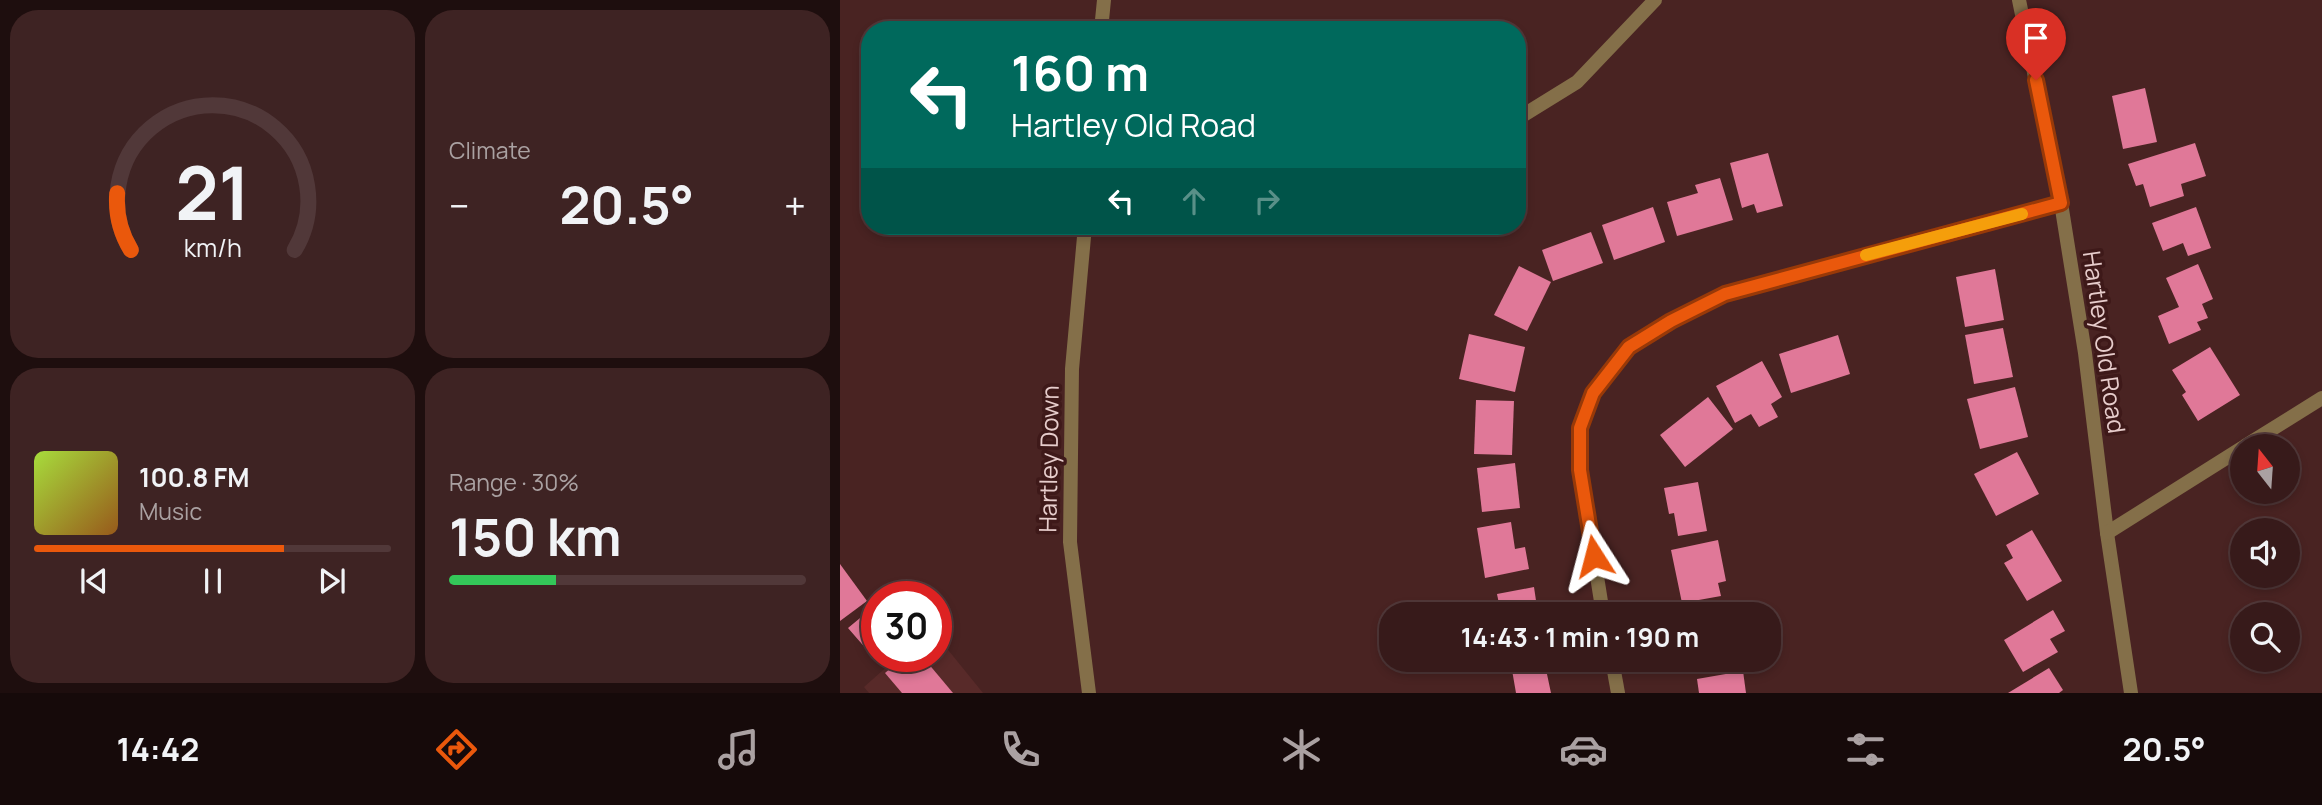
<!DOCTYPE html>
<html lang="en">
<head>
<meta charset="utf-8">
<style>
  body { margin:0; font-family:Manrope,sans-serif; background:#3e2323; color:#f1f3f6; height:100vh; display:flex; flex-direction:column; font-size:26px; white-space:nowrap }
  * { box-sizing:border-box; margin:0 }
  p { font-size:23px; color:#aaa1a2 }
  .icon { flex:none; width:38px; height:38px; fill:none; stroke:currentColor; stroke-width:2; stroke-linecap:round; stroke-linejoin:round }
  .map { position:relative; flex:1; overflow:hidden }
  .details { display:flex; flex-direction:column; gap:10px; padding:10px; background:#1e0e0e; width:840px }
  .details>* { flex:none }
  .guide { position:absolute; left:21px; top:21px; width:665px; height:214px; border-radius:28px; box-shadow:0 4px 10px #0003,0 0 0 2px #513839; background:#00695c; color:#fff; overflow:hidden }
  .needle { width:46px; rotate:343deg }
  .buttons { position:absolute; left:1390px; top:434px; display:grid; gap:14px }
  .buttons a { display:grid; place-items:center; width:70px; height:70px; border-radius:50%; background:#371a1a; box-shadow:0 4px 10px #0003,0 0 0 2px #513839; font-size:35px }
  .speed { position:absolute; left:21px; top:581px; display:flex; gap:14px; font-size:35px; font-weight:700; text-align:center }
  .speed>* { display:grid; place-content:center; width:91px; height:91px; border-radius:50%; background:#371a1a; box-shadow:0 4px 10px #0003,0 0 0 2px #513839; line-height:1 }
  .speed .limit { border:10px solid #d22; background:#fff; color:#111 }
  .pin { position:absolute; display:grid; place-items:center; width:60px; height:60px; color:#fff; margin:-72px -30px; border-radius:50% 50% 50% 0; rotate:-45deg; box-shadow:0 0 7px #0007 }
  .pin .icon { rotate:45deg }
  .me { position:absolute; width:77px; margin:-38px; rotate:351deg; stroke-linejoin:round; filter:drop-shadow(0 0 5px #0008) }
  .turn { display:flex; align-items:center; gap:24px; height:147px; padding:0 35px; font-size:32px }
  .turn .icon { width:91px; height:91px; stroke-width:2.5 }
  .turn b { display:block; font-size:49px; line-height:60px }
  .lanes { display:flex; align-items:center; height:66px; padding:0 35px; background:#0003; justify-content:center; gap:35px; direction:ltr }
  .lanes .off { opacity:.35 }
  .big { font-size:52px; font-weight:700; line-height:1.1 }
  .details .widget { flex:1; display:flex; flex-direction:column; justify-content:center; gap:10px; min-width:0; padding:0 24px; border-radius:28px; background:#3e2323 }
  .details .dial { align-items:center; gap:0 }
  .dial svg { height:182px; overflow:visible; fill:none; stroke:#513839; stroke-width:7; stroke-linecap:round; text-anchor:middle }
  .dial text { fill:#f1f3f6; stroke:none }
  .song { display:flex; align-items:center; gap:21px }
  .cover { width:84px; height:84px; border-radius:10px; background:linear-gradient(135deg,hsl(80 70% 55%),hsl(30 70% 35%)) }
  .played { height:7px; border-radius:4px; background:linear-gradient(90deg,#ea580c 70%,#513839 70%) }
  .keys { display:flex; justify-content:space-around; direction:ltr }
  .heat { display:flex; justify-content:space-between; align-items:center; font-size:38px; direction:ltr }
  .charge { height:10px; border-radius:5px; background:linear-gradient(90deg,#34c759 30%,#513839 0) }
  .details .tiles { flex:1; display:grid; gap:10px; grid-template-columns:repeat(2,1fr) }
  .trip { position:absolute; left:539px; top:602px; width:402px; height:70px; border-radius:28px; background:#371a1a; box-shadow:0 4px 10px #0003,0 0 0 2px #513839; font-weight:700; line-height:70px; text-align:center }
  .menu { display:flex; height:112px; justify-content:space-around; align-items:center; background:#160a0a; color:#aaa1a2 }
  .menu .icon { width:49px; height:49px }
  .menu .active { color:#ea580c }
  .menu b { font-size:32px; color:#f1f3f6 }
  main { display:flex; flex:1; min-height:0 }
  .map>svg:first-child { display:block }
  .built { fill:#582a29 }
  .building { fill:#e07898 }
  .lines { fill:none; stroke-linecap:round; stroke-linejoin:round }
  .minor { stroke:#846f49; stroke-width:14 }
  .tertiary { stroke:#846f49; stroke-width:14 }
  .route-casing { stroke:#983908; stroke-width:18 }
  .route { stroke:#ea580c; stroke-width:12 }
  .slow { stroke:#f59e0b; stroke-width:12 }
  .labels { text-anchor:middle; dominant-baseline:central; stroke-width:7; stroke-linejoin:round; paint-order:stroke }
  .street-label { font-size:24px; fill:#e7cdcc; stroke:#3e1919 }
</style>
</head>
<body>
<main>
<section class="details">
<div class="tiles">
<div class="widget dial"><svg viewBox="0 0 100 80">
<path d="M14 69A42 42 0 1 1 86 69"/>
<path d="M14 69A42 42 0 0 1 8 44" stroke="#ea580c"/>
<text x="50" y="56" font-size="32" font-weight="700">21</text>
<text x="50" y="72" font-size="11">km/h</text>
</svg></div>
<div class="widget"><p>Climate</p>
<div class="heat"><a>−</a><b class="big">20.5°</b><a>+</a></div>
</div>
<div class="widget">
<div class="song"><i class="cover"></i><div><b>100.8 FM</b><p>Music</p></div></div>
<div class="played"></div>
<div class="keys"><svg class="icon" aria-label="previous" viewBox="0 0 24 24"><path d="M18 5L8 12l10 7zM5 5v14"/></svg><svg class="icon" aria-label="pause" viewBox="0 0 24 24"><path d="M8 5v14M16 5v14"/></svg><svg class="icon" aria-label="next" viewBox="0 0 24 24"><path d="M6 5l10 7-10 7zM19 5v14"/></svg></div>
</div>
<div class="widget"><p>Range · 30%</p><b class="big">150 km</b><div class="charge"></div></div>
</div>
</section>
<div class="map">
<svg width="1482" height="693" viewBox="0 0 1482 693">
  <rect width="100%" height="100%" fill="#492322"/>
  <polygon class="built" points="96,635 143,693 29,693 24,687 59,656 96,656"/>
  <g class="building">
    <polygon points="1305,88 1317,142 1283,149 1272,96"/>
    <polygon points="1355,143 1366,176 1341,184 1344,196 1310,207 1303,184 1296,186 1288,164"/>
    <polygon points="928,153 943,206 917,213 914,204 902,208 890,163"/>
    <polygon points="880,178 893,220 837,236 827,202 858,193 855,185"/>
    <polygon points="813,207 825,242 774,260 762,225"/>
    <polygon points="1356,207 1371,248 1348,256 1343,243 1323,251 1312,223"/>
    <polygon points="751,232 763,263 713,281 702,250"/>
    <polygon points="1358,264 1373,299 1362,304 1368,318 1357,322 1361,330 1329,344 1318,316 1339,307 1326,278"/>
    <polygon points="679,266 711,282 687,331 654,315"/>
    <polygon points="1155,269 1164,320 1125,327 1116,277"/>
    <polygon points="1163,328 1173,377 1134,384 1125,335"/>
    <polygon points="629,334 685,347 675,392 619,379"/>
    <polygon points="998,335 1010,374 951,393 939,354"/>
    <polygon points="1370,347 1400,395 1358,421 1342,395 1346,392 1332,370"/>
    <polygon points="922,361 942,397 931,404 938,417 919,427 911,414 895,423 876,386"/>
    <polygon points="1175,387 1188,437 1140,449 1127,399"/>
    <polygon points="868,397 893,429 845,467 820,435"/>
    <polygon points="636,400 674,401 672,455 634,454"/>
    <polygon points="1177,452 1199,494 1156,516 1134,474"/>
    <polygon points="675,463 680,508 642,512 637,468"/>
    <polygon points="858,482 867,531 838,536 834,513 829,514 824,488"/>
    <polygon points="671,522 675,549 685,547 689,569 645,578 637,528"/>
    <polygon points="1192,530 1222,581 1187,601 1164,563 1173,558 1166,545"/>
    <polygon points="878,540 886,581 878,583 881,596 842,603 831,550"/>
    <polygon points="0,564 27,601 0,621"/>
    <polygon points="694,587 698,614 661,614 657,594"/>
    <polygon points="37,604 37,656 52,656 41,666 8,628"/>
    <polygon points="1213,610 1225,631 1210,639 1218,652 1183,672 1164,640"/>
    <polygon points="65,656 82,656 113,693 62,693 45,673"/>
    <polygon points="687,660 704,660 711,693 676,693 672,670 688,666"/>
    <polygon points="854,660 894,660 895,665 856,673"/>
    <polygon points="1209,668 1223,690 1219,693 1168,693"/>
    <polygon points="903,671 906,693 859,693 857,679"/>
  </g>
  <g class="lines">
    <g class="minor">
      <polyline points="1179,0 1221,203 1245,353 1267,533 1291,693"/>
      <polyline points="677,119 737,82 815,0"/>
      <polyline points="1405,446 1482,398"/>
      <polyline points="1267,533 1402,448"/>
      <polyline points="763,614 740,470 740,428 753,393 789,347 831,321 885,294 1221,203"/>
      <polyline points="772,660 778,693"/>
    </g>
    <g class="tertiary">
      <polyline points="261,30 264,0"/>
      <polyline points="245,226 232,369 230,542 249,693"/>
    </g>
  </g>
  <g class="lines">
    <g class="route-casing">
      <polyline id="route" points="754,556 740,470 740,428 753,393 789,347 831,321 885,294 1221,203 1196,80"/>
    </g>
    <use href="#route" class="route"/>
    <polyline class="slow" points="1026,255 1182,214"/>
  </g>
  <g class="labels">
    <g class="street-label">
      <text transform="translate(1265 342) rotate(82)">Hartley Old Road</text>
      <text transform="translate(208 459) rotate(-89)">Hartley Down</text>
    </g>
  </g>
</svg>
<div class="buttons">
<a><svg class="needle" viewBox="-14 -14 28 28"><path d="M0-13l5 13h-10z" fill="#e53935"/><path d="M0 13l5-13h-10z" fill="#aaa1a2"/></svg></a>
<a><svg class="icon" aria-label="sound" viewBox="0 0 24 24"><path d="M4 9h4l5-4v14l-5-4H4zM17 9q2 3 0 6"/></svg></a>
<a><svg class="icon" aria-label="search" viewBox="0 0 24 24"><circle cx="10" cy="10" r="6"/><path d="M15 15l6 6"/></svg></a>
</div>
<div class="speed"><div class="limit">30</div></div>
<div class="pin" style="left:1196px;top:80px;background:#d93025"><svg class="icon" aria-label="arrive" viewBox="0 0 24 24"><path d="M6 21V4h12l-3 4 3 4H6"/></svg></div>
<svg class="me" style="left:754px;top:556px" viewBox="-20 -20 40 40"><path d="M0-17L14 15 0 8-14 15z" fill="#ea580c" stroke="#fff" stroke-width="4"/></svg>
<div class="trip">14:43 · 1 min · 190 m</div>
<div class="guide">
<div class="turn"><svg class="icon" aria-label="left" viewBox="0 0 24 24"><path d="M17 20v-9H6M10 6l-5 5 5 5"/></svg><div><b>160 m</b>Hartley Old Road</div></div>
<div class="lanes"><svg class="icon" aria-label="left" viewBox="0 0 24 24"><path d="M17 20v-9H6M10 6l-5 5 5 5"/></svg><svg class="icon off" aria-label="ahead" viewBox="0 0 24 24"><path d="M12 20V5M6 11l6-6 6 6"/></svg><svg class="icon off" aria-label="right" viewBox="0 0 24 24"><path d="M7 20v-9h11M14 6l5 5-5 5"/></svg></div>
</div>
</div>
</main>
<nav class="menu">
<b>14:42</b>
<svg class="icon active" aria-label="directions" viewBox="0 0 24 24"><path d="M12 3l9 9-9 9-9-9zM9 14v-3h6M13 9l2 2-2 2"/></svg>
<svg class="icon" aria-label="music" viewBox="0 0 24 24"><path d="M9 18V5l10-2v13"/><circle cx="6" cy="18" r="3"/><circle cx="16" cy="16" r="3"/></svg>
<svg class="icon" aria-label="phone" viewBox="0 0 24 24"><path d="M5 4h4l2 5-3 2q2 4 5 5l2-3 5 2v4C11 20 4 13 5 4z"/></svg>
<svg class="icon" aria-label="climate" viewBox="0 0 24 24"><path d="M12 3v18M4 7l16 10M4 17L20 7"/></svg>
<svg class="icon" aria-label="car" viewBox="0 0 24 24"><path d="M5 17H2v-5l4-1 3-4h7l3 4 3 1v5h-3M9 17h6M6 11h13"/><circle cx="7" cy="17" r="2"/><circle cx="17" cy="17" r="2"/></svg>
<svg class="icon" aria-label="filters" viewBox="0 0 24 24"><path d="M4 7h16M4 17h16"/><circle cx="9" cy="7" r="2"/><circle cx="15" cy="17" r="2"/></svg>
<b>20.5°</b>
</nav>
</body>
</html>
